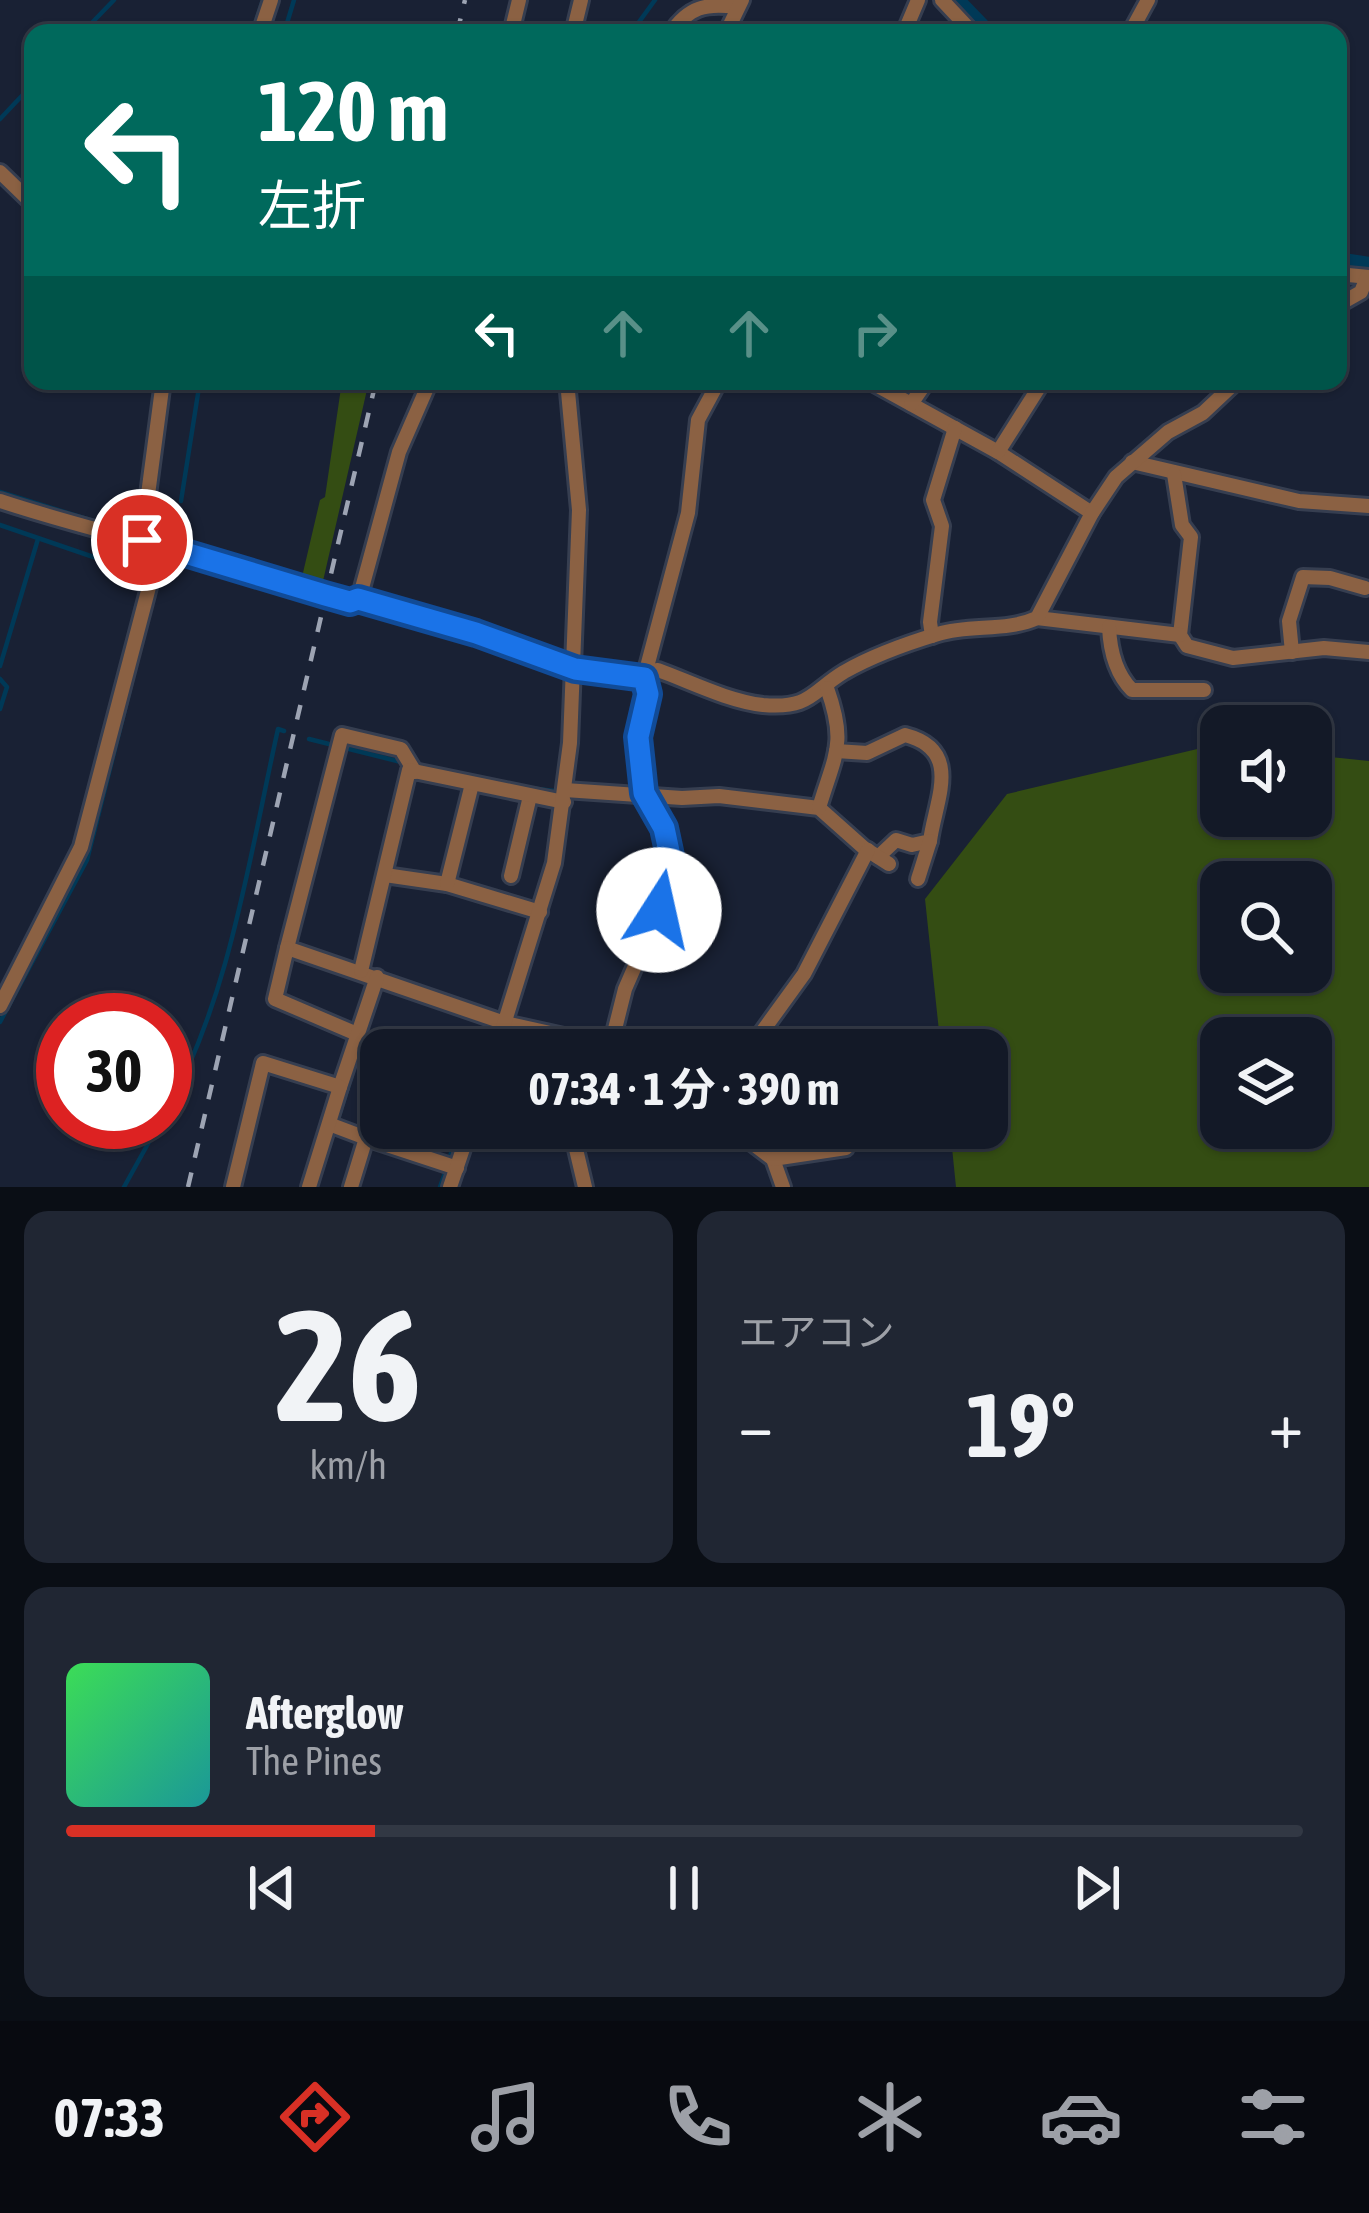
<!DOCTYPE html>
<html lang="ja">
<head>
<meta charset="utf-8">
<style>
  body { margin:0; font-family:"Asap Condensed","Noto Sans JP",sans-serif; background:#202633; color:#f1f3f6; height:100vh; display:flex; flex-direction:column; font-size:45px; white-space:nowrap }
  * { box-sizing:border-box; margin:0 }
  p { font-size:39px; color:#9da0a7 }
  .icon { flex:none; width:66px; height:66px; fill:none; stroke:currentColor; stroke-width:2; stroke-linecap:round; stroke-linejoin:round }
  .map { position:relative; height:1187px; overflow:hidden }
  .side { display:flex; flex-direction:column; gap:24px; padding:24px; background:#0a0e15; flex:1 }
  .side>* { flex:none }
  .hud { position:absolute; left:24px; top:24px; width:1323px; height:366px; border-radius:24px; box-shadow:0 3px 9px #0004,0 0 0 3px #323844; background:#00695c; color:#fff; overflow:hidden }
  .controls { position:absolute; left:1200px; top:705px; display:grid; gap:24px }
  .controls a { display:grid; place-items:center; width:132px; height:132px; border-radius:24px; background:#131927; box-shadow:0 3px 9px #0004,0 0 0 3px #323844; font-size:60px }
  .speed { position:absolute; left:36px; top:993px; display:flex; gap:24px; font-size:60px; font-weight:700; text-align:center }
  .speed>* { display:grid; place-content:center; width:156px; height:156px; border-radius:50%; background:#131927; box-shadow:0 3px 9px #0004,0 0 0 3px #323844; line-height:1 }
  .speed .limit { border:18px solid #d22; background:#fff; color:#111 }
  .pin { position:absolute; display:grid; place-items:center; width:102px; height:102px; color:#fff; margin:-51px; border:6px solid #fff; border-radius:50%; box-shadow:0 3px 12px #0007 }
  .me { position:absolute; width:132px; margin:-66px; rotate:10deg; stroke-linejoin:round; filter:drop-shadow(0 0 9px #0008) }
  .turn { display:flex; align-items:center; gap:42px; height:252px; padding:0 36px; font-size:54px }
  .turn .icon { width:156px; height:156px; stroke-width:2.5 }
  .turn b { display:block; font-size:84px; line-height:102px }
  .lanes { display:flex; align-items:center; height:114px; padding:0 36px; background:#0003; justify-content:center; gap:60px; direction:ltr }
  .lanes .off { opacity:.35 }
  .big { font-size:90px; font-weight:700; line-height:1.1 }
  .side .widget { flex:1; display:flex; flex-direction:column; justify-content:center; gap:18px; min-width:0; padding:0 42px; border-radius:24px; background:#202633 }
  .side .dial { align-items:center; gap:0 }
  .dial b { font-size:156px; line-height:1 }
  .song { display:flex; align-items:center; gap:36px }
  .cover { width:144px; height:144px; border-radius:18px; background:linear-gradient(135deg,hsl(130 70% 55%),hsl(180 70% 35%)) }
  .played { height:12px; border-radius:6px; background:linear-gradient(90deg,#d93025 25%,#323844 25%) }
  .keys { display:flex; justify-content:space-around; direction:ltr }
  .heat { display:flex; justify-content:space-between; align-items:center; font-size:66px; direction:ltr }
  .side .tiles { flex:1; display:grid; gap:24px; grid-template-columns:1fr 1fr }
  .widget:last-child { grid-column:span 2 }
  .trip { position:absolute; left:360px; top:1029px; width:648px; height:120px; border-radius:24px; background:#131927; box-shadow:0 3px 9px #0004,0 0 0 3px #323844; font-weight:700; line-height:120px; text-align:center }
  .menu { display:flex; height:192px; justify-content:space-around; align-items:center; background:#080a10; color:#9da0a7 }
  .menu .icon { width:84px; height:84px }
  .menu .selected { color:#d93025 }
  .menu b { font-size:54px; color:#f1f3f6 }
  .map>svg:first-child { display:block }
  .green { fill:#344d13; fill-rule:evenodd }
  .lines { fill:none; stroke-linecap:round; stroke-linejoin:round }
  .stream { stroke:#003957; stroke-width:4.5 }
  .river { stroke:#003957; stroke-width:24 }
  .minor-casing { stroke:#363e50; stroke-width:20 }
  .minor { stroke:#8b6143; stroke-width:14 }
  .rail { stroke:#9da4b3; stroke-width:4.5; stroke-dasharray:15 15; stroke-linecap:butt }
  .route-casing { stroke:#114b97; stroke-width:30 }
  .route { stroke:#1a73e8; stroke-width:21 }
</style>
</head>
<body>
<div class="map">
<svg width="1369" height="1187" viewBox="0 0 1369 1187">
  <rect width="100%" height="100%" fill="#192134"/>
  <g class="green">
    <polygon points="342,381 369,381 323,581 302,577 320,500 325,497"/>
    <path d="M1210,746l11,1v69h90v-61l58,6v426h-413l-6,-59h37v-78h-46l-16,-151 82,-105zM1311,882v90h-90v-90zM1311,1038v90h-90v-90z"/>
  </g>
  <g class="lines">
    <g class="stream">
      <polyline points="82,33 114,0"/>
      <polyline points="252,33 263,0"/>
      <polyline points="284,33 294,0"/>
      <polyline points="631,33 655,0"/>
      <polyline points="0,119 33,84"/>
      <polyline points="0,492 100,523"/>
      <polyline points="181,501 200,381"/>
      <polyline points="0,525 143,574"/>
      <polyline points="316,585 351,593"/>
      <polyline points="0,666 38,539"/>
      <polyline points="0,679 7,687 0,709"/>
      <polyline points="309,739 401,762"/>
      <polyline points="530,788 554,791"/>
      <polyline points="0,1022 87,860 156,586"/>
      <polyline points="487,1050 487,1049"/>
      <path d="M165,1114c65,-117 84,-255 113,-385l6,2"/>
      <polyline points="449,1159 460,1128"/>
      <polyline points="318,1182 367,1027"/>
      <polyline points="124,1187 160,1122"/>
      <polyline points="440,1187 446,1170"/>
    </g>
    <g class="river">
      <polyline points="951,0 983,33"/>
      <polyline points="1338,264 1369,269"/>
    </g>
    <g class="minor-casing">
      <g id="minor">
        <polyline points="942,0 973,33"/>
        <polyline points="260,33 271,0"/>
        <polyline points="511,33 519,0"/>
        <polyline points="573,33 581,0"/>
        <path d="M671,33c17,-26 35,-30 65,-26"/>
        <polyline points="726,33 742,0"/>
        <polyline points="904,33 918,0"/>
        <polyline points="1130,33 1148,0"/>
        <polyline points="0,172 33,204"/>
        <polyline points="1338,274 1369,277"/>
        <polyline points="1338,305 1361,292 1367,277"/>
        <polyline points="869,381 998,452 1092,513"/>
        <polyline points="911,404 927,381"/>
        <polyline points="998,452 1043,381"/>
        <polyline points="1132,462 1299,501 1369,506"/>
        <polyline points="1174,474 1182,525 1191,537 1180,635 1187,646 1233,658 1324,648 1369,652"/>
        <path d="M0,501c94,31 192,52 288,80 22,7 47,24 71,18l117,34 99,36 69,9"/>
        <polyline points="142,540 163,381"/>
        <polyline points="359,599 399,452 430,381"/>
        <polyline points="1037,618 1180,635"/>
        <path d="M1109,627c1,23 6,46 23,63h72"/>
        <polyline points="932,636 930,622 942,526 933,500 955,428"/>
        <polyline points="1292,652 1289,621 1303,577 1330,578 1365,588"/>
        <path d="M646,672l12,-2c33,12 70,31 105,35 48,4 48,-13 81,-33 28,-16 64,-29 94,-38 33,-10 68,-2 99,-16l55,-105 24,-36 52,-45 35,-19 34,-32"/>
        <path d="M836,751l31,2 38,-18c59,15 30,66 25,106l-18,4 -16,-5 -18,17"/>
        <polyline points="415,772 401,749 342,735 287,948 505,1023 627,1050"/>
        <polyline points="565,790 682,798 719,796 819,808 864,848 889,864"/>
        <path d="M819,808c16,-54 28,-64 8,-120"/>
        <polyline points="385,875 447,884 540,912"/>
        <polyline points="511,876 530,796"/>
        <polyline points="918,879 930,841"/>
        <polyline points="447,884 472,784"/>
        <polyline points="287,948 275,999 357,1034"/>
        <polyline points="361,971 409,770 564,802"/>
        <polyline points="0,1006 81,847 160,545"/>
        <polyline points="611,1045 625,989 659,911 669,876 664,828 644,793 639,737 648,694 644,678 688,513 698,420 719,381"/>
        <polyline points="496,1050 554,863 570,743 579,510 567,381"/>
        <polyline points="754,1050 759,1036 804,974 868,850"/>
        <polyline points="340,1087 377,977"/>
        <polyline points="329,1124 366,1138"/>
        <polyline points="571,1128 585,1187"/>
        <polyline points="732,1128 773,1159 783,1187"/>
        <polyline points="773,1159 846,1148 845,1134 813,1128"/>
        <polyline points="233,1187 263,1063 340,1087 309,1187"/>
        <polyline points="351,1187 366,1138 457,1168"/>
        <polyline points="450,1187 470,1128"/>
      </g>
    </g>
    <use href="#minor" class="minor"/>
    <g class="rail">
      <polyline points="457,33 465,0"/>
      <polyline points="188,1187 376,381"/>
    </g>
  </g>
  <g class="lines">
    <g class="route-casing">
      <polyline id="route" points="142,540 325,595 350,602 358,599 476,633 575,669 644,678 648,694 638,737 644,793 664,828 670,856 669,876 659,910"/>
    </g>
    <use href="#route" class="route"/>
  </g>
</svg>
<div class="controls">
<a><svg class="icon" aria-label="sound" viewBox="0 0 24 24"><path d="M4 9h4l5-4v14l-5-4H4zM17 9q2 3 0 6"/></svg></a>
<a><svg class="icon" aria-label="search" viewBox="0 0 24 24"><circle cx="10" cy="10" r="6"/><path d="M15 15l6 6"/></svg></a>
<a><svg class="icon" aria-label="layers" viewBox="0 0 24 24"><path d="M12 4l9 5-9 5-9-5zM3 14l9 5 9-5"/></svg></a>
</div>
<div class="speed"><div class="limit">30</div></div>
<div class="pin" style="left:142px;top:540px;background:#d93025"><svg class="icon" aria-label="arrive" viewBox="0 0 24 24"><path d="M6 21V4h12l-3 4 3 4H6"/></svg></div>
<svg class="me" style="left:659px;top:910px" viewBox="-20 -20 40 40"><circle r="19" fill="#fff"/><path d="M0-13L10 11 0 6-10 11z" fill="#1a73e8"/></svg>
<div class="trip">07:34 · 1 分 · 390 m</div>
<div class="hud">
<div class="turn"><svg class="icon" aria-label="left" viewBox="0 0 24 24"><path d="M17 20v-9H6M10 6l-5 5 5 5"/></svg><div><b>120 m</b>左折</div></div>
<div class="lanes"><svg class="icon" aria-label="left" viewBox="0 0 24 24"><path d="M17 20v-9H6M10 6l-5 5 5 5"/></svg><svg class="icon off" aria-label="ahead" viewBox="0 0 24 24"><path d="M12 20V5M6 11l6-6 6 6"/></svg><svg class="icon off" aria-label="ahead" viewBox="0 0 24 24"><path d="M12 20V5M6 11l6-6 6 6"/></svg><svg class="icon off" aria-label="right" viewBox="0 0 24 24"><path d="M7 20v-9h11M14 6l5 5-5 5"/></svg></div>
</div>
</div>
<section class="side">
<div class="tiles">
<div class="widget dial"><b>26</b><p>km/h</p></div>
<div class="widget"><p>エアコン</p>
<div class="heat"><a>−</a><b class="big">19°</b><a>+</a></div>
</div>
<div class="widget">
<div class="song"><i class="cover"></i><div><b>Afterglow</b><p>The Pines</p></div></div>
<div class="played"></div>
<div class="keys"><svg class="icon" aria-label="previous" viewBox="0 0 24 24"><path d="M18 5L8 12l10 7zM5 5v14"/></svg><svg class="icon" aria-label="pause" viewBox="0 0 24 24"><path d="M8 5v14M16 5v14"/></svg><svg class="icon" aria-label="next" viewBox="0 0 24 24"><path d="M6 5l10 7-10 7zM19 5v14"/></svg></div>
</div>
</div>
</section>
<nav class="menu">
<b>07:33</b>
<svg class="icon selected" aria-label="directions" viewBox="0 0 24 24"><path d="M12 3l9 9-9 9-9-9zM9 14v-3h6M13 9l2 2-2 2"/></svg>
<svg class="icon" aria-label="music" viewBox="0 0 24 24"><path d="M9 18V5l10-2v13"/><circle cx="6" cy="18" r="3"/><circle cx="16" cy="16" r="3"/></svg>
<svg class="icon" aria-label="phone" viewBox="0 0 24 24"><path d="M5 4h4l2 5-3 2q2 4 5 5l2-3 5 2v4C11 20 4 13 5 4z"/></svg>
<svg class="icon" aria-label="climate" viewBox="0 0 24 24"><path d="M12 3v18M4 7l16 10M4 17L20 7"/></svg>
<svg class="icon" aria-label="car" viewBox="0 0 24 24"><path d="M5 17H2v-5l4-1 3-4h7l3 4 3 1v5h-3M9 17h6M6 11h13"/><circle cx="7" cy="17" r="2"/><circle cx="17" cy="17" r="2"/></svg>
<svg class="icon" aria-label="filters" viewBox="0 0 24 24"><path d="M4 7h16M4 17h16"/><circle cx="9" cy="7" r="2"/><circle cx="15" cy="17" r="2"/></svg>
</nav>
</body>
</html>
